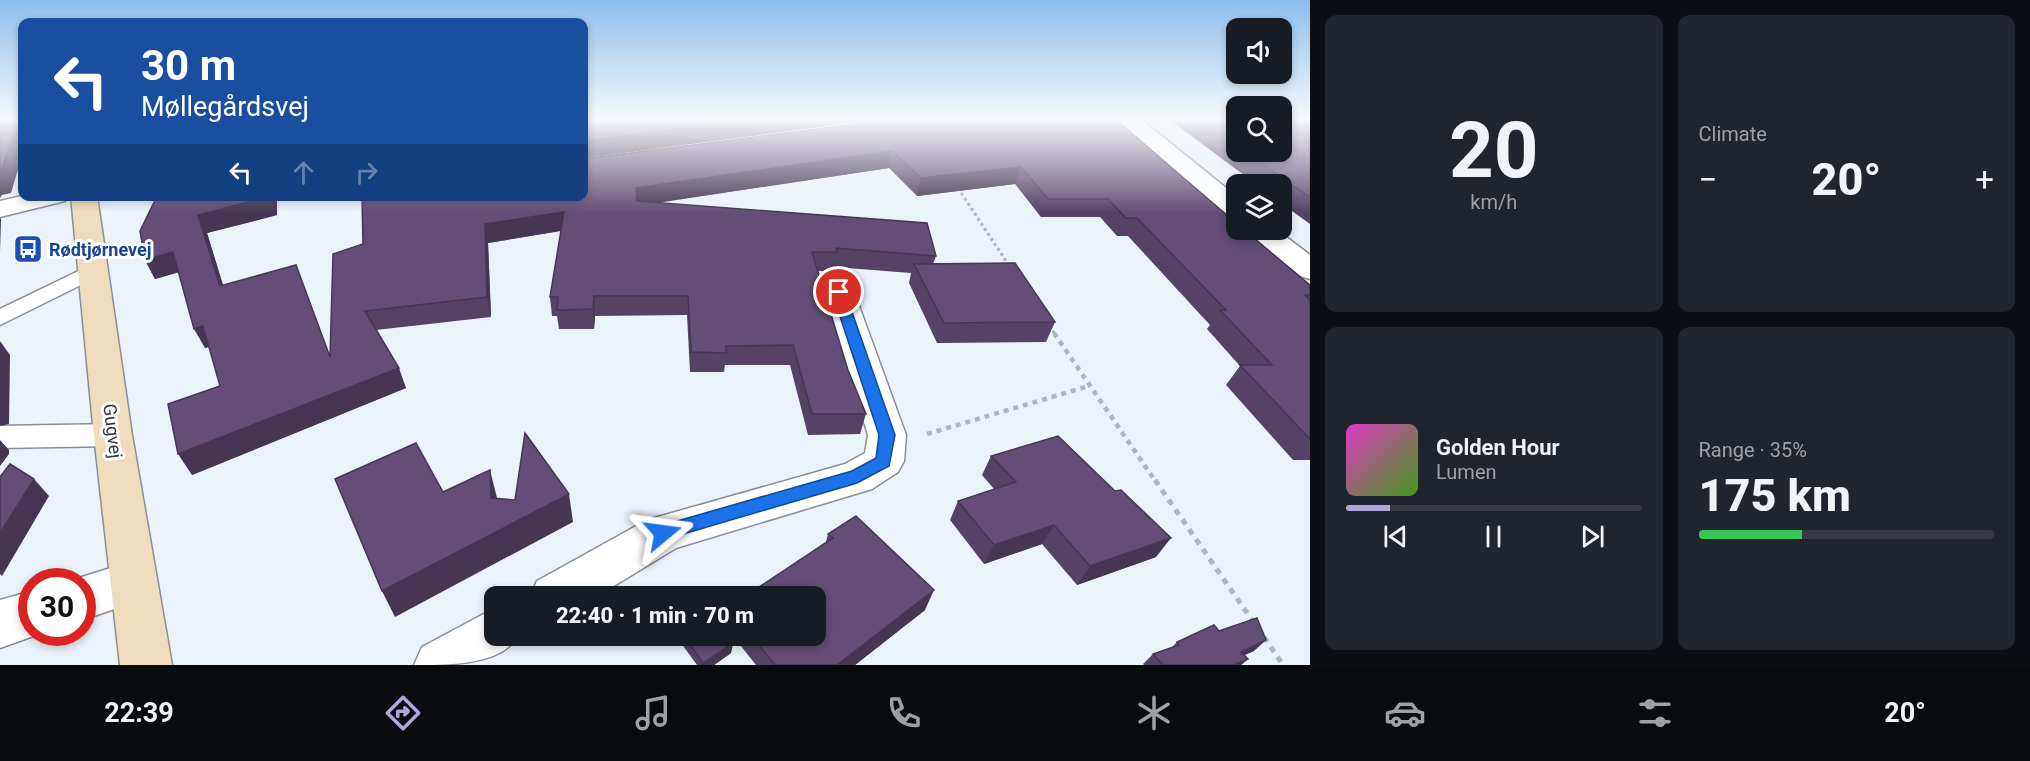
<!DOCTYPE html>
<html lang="en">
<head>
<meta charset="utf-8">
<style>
  body { margin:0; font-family:Roboto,sans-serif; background:#20242c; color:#f1f3f6; height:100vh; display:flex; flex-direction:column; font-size:22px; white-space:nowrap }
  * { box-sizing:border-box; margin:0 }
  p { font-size:20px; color:#9ea1a6 }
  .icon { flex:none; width:33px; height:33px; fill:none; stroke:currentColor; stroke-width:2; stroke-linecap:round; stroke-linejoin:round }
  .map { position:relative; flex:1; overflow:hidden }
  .side { display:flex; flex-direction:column; gap:15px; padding:15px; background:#0d0f14; width:720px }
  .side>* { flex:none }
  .banner { position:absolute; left:18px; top:18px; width:570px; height:183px; border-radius:12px; box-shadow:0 3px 9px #0003; background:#1a4fa0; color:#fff; overflow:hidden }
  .controls { position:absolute; left:1226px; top:18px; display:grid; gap:12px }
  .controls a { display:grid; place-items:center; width:66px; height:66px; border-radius:12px; background:#171b24; box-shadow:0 3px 9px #0003; font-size:30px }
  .speed { position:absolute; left:18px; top:568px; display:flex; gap:12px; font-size:30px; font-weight:700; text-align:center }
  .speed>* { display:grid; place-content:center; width:78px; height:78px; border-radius:50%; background:#171b24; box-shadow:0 3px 9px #0003; line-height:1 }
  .speed .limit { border:9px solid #d22; background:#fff; color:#111 }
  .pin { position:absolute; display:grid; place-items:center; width:51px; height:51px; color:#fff; margin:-26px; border:3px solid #fff; border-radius:50%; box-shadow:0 2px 6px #0007 }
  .me { position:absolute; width:66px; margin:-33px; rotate:74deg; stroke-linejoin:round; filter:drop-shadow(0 0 4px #0008) }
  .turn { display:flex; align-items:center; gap:21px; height:126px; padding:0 24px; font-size:27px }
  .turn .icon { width:78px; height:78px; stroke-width:2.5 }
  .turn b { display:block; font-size:42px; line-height:51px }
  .lanes { display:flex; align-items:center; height:57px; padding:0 24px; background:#0003; justify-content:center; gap:30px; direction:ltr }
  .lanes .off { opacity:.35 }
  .big { font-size:45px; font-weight:800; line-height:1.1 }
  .side .tile { flex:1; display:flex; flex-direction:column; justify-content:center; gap:9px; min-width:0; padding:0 21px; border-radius:12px; background:#20242c }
  .side .dial { align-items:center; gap:0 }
  .dial b { font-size:78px; line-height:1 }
  .song { display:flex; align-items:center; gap:18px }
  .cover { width:72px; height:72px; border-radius:9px; background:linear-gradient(135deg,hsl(310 70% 55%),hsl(100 70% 35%)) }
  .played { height:6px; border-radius:3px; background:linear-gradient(90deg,#b2a5dc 15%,#363941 15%) }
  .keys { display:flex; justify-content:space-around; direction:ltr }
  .heat { display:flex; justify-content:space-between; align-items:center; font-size:33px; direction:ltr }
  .charge { height:9px; border-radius:4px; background:linear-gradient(90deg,#34c759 35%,#363941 0) }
  .side .tiles { flex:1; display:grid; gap:15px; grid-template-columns:repeat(2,1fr) }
  .trip { position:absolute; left:484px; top:586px; width:342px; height:60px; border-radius:12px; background:#171b24; box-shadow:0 3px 9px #0003; font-weight:800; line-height:60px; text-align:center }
  .tabs { display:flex; height:96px; justify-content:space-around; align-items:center; background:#090b0e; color:#9ea1a6 }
  .tabs .icon { width:42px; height:42px }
  .tabs .on { color:#b2a5dc }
  .tabs b { font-size:27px; color:#f1f3f6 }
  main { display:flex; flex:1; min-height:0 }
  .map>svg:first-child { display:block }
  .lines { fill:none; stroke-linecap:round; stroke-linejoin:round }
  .lane-casing { stroke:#888f95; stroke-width:3 }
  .street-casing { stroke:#888f95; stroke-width:3 }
  .secondary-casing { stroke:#888f95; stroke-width:3 }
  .path-far2 { stroke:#afb5ba; stroke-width:3; stroke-dasharray:3 3; stroke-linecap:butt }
  .path-far1 { stroke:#afb5ba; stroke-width:4.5; stroke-dasharray:5 5; stroke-linecap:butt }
  .path { stroke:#afb5ba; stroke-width:5; stroke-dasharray:6 6; stroke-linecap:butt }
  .lane { fill:#fff; fill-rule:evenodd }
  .street { fill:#fff; fill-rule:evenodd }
  .secondary { fill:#eedcbd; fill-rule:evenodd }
  .wall { fill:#544365 }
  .shaded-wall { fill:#453753 }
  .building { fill:#624e76; stroke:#453753; stroke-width:1.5 }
  .route { fill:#1a73e8; stroke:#114b97; stroke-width:1.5 }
  .labels { text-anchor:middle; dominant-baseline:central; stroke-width:6; stroke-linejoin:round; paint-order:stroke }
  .transit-label { font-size:18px; font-weight:bold; fill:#164399; stroke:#fefefe; text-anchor:start }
  .street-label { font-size:18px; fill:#333639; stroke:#fefefe }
</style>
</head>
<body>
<main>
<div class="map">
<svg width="1310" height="665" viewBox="0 0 1310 665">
  <rect width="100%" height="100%" fill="#ebf2f9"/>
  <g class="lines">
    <g class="lane-casing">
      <g id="lane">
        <polygon points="93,264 101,265 104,270 101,275 0,325 0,309"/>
        <polygon points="113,424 123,428 127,435 123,442 113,446 0,448 0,426"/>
      </g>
    </g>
    <g class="street-casing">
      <g id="street">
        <polygon points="1118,120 1142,120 1236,196 1236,217 1227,215"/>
        <polygon points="22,196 68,196 65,201 0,217 0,201"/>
        <polygon points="1248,230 1277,230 1310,255 1310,279 1300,276 1251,236"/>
        <polygon points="839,283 850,285 854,292 906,435 904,461 898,472 872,489 676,548 596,597 530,597 537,581 647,520 845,464 865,453 868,435 824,292 828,285"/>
        <polygon points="133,561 150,567 156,582 150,597 82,620 82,582 66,582"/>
        <polygon points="32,591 32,633 42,633 0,648 0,600"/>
        <path d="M495,608v28h23c-17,29 -68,29 -104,29l8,-18z"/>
      </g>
    </g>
    <g class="secondary-casing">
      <polygon id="secondary" points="71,196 97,196 132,435 172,665 120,665 94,435"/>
    </g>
    <g class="path-far2">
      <polyline points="958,188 1010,267"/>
      <polyline points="1049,326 1055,334"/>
    </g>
    <g class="path-far1">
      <polyline points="1054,333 1156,482"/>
      <polyline points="927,434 1089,386"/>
    </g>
    <g class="path">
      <polyline points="1155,480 1254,623"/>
      <polyline points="1264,637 1283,665"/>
    </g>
    <use href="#lane" class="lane"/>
    <use href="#street" class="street"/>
    <use href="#secondary" class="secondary"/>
  </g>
  <g class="wall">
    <polygon points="584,120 856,122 584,158 584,159 1116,120 1310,285 1310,460 1293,460 1226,385 1240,366 1207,329 1210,325 1128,236 1117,236 1100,217 1041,217 1015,184 917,196 889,168 659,202 936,256 933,264 1055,322 1046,342 937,343 909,283 911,273 834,267 833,271 817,271 848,370 866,414 860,434 808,435 790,365 725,365 724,372 690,372 687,315 595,316 594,329 559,329 557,316 552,316 550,297 561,231 488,243 491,317 376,330 406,388 192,475 220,386 209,347 205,348 179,272 155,279 145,260 140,231 277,215 207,233 223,285 330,356 333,254 584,196"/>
    <polygon points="1170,120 1236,120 1236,152 1281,152 1310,120 1310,224 1281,203 1281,184 1256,184"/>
    <polygon points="991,456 1156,557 1077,585 1042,544 984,564 950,520 958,501 994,489 982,475"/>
    <polygon points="828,534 925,610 855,665 756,665 733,636 816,636 826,542"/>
    <polygon points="1219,631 1254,651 1244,655 1248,659 1241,665 1144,665 1143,664 1153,654 1171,648 1177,642"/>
    <polygon points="676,636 727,636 733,643 731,653 714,665 697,665"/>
  </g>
  <g class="shaded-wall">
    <polygon points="18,120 22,120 22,156 11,193 2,195 0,198 0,174"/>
    <polygon points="748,120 860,120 856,122 584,158 584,160 584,141"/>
    <polygon points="892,151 889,168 637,206 636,188"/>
    <polygon points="1021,167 1015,184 917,196 921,178"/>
    <polygon points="270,196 277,196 277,215 207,233 229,305 220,286 198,215"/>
    <polygon points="564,212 565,230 488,243 491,317 487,297 485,224"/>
    <polygon points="0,218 1,219 0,251"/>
    <polygon points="173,252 183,271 155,279 145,260"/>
    <polygon points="594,296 595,316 594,329 593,309"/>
    <polygon points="203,326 214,345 205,348 194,329"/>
    <polygon points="0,341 10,355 9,424 0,426"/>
    <polygon points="399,368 406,388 192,475 178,454"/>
    <polygon points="0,440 9,450 9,454 0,466"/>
    <polygon points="490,470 497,498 498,526 491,498"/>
    <polygon points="34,479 49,496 2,576 0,574 0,533"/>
    <polygon points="569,494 573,522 395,617 382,591"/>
    <polygon points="1054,525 1042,544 984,564 994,545"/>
    <polygon points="1171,538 1156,557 1077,585 1090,566"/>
    <polygon points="934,590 925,610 855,665 837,665"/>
    <polygon points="1266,640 1254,651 1229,662 1241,652"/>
    <polygon points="733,643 731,653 714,665 703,665 703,663"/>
    <polygon points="1248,659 1241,665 1234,665"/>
  </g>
  <g class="building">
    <polygon points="0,120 18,120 0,174"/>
    <polygon points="584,120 748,120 584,141"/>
    <polygon points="872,120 1116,120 1236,223 1236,230 1244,230 1310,285 1310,295 1305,295 1310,300 1310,439 1240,365 1272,365 1220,310 1226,310 1137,218 1126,218 1108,199 1048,199 1021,167 921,178 892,151 636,188 637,201 927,223 936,256 836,248 837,252 812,252 848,370 866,414 812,414 793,345 726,346 726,353 691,352 688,296 594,296 593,309 557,310 558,297 550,297 564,212 485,224 487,297 365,311 399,368 178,454 168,404 220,386 203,326 194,329 173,252 145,260 140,231 157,196 270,196 198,215 220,286 296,265 330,357 333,254 363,244 362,196 584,196 584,159 864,123"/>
    <polygon points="1200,120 1236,120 1236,146"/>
    <polygon points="1281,120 1310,120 1310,197 1245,152 1281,152"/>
    <polygon points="1015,263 1055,322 944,323 914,264"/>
    <polygon points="525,433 569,494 382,591 335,479 416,443 443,492 490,470 491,498 515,500"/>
    <polygon points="1058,436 1115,491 1121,490 1171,538 1090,566 1054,525 994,545 958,501 1016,482 991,456"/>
    <polygon points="10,464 34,479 0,533 0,477"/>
    <polygon points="856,516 934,590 837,665 775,665 752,636 816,636 816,597 744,597 833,538 828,534"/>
    <polygon points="1257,618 1266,640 1241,652 1248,659 1234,665 1163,665 1153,654 1179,645 1177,642 1214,625 1219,631"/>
    <polygon points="684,636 727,636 733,643 703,663"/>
  </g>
  <linearGradient id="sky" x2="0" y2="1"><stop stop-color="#8dbeec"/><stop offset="0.56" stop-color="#f6f9fc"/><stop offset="1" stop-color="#f6f9fc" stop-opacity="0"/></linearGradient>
  <rect width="1310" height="213" fill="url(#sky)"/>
  <polygon class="route" points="839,288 845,292 895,435 889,466 857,483 663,540 656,538 654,533 656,527 852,471 876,458 879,435 832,292"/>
  <defs>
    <g id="bus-square" transform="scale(1.5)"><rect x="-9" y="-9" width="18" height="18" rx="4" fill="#1a4fb4" stroke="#fefefe"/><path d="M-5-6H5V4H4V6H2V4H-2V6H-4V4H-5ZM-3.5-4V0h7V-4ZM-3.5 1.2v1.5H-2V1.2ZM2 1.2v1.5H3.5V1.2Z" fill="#fff"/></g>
  </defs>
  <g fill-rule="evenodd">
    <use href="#bus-square" x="28" y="249"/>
  </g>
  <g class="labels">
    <g class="transit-label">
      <text x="49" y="249">Rødtjørnevej</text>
    </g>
    <g class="street-label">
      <text transform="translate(113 431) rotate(83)">Gugvej</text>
    </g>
  </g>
</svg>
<div class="controls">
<a><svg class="icon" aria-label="sound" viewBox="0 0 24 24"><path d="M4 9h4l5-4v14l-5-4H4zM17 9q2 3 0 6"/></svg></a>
<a><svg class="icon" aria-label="search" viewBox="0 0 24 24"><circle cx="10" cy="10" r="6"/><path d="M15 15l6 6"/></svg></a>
<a><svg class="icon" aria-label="layers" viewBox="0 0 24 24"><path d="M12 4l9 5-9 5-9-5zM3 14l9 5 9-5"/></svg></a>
</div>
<div class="speed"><div class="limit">30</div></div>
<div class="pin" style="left:839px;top:292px;background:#d93025"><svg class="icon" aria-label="arrive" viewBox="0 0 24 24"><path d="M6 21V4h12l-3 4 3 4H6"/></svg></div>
<svg class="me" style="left:663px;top:533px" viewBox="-20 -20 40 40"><path d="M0-17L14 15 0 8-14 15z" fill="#1a73e8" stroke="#fff" stroke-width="4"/></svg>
<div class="trip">22:40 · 1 min · 70 m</div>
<div class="banner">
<div class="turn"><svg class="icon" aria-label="left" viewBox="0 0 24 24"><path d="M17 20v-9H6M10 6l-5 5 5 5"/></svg><div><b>30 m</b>Møllegårdsvej</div></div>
<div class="lanes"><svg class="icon" aria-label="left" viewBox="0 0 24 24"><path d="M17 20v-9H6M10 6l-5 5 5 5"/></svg><svg class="icon off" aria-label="ahead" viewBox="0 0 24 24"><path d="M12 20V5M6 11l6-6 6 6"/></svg><svg class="icon off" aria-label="right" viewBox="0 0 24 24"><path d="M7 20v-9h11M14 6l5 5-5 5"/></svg></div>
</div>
</div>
<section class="side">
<div class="tiles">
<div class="tile dial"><b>20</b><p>km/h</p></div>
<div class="tile"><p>Climate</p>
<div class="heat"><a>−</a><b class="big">20°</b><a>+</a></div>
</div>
<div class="tile">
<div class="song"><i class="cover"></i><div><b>Golden Hour</b><p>Lumen</p></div></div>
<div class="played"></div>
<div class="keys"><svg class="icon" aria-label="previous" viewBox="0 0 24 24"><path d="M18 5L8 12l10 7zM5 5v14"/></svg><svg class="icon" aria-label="pause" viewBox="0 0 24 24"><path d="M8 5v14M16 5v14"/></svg><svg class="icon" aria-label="next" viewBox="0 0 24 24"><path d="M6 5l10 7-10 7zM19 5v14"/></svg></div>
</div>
<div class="tile"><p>Range · 35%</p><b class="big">175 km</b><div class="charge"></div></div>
</div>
</section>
</main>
<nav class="tabs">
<b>22:39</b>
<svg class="icon on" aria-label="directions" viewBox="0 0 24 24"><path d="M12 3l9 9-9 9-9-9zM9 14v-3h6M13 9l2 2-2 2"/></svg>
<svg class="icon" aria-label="music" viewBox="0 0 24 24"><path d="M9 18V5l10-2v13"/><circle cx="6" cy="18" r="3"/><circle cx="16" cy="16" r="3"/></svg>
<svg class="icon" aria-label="phone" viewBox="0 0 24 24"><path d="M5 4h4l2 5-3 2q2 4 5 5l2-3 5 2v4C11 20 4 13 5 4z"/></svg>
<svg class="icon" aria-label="climate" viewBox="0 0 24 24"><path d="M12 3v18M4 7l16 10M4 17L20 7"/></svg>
<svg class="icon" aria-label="car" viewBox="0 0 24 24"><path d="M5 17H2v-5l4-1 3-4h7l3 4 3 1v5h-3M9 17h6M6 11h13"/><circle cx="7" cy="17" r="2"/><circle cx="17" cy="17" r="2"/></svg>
<svg class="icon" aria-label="filters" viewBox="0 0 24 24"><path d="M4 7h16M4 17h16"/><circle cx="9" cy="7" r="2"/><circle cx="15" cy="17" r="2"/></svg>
<b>20°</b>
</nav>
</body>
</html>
